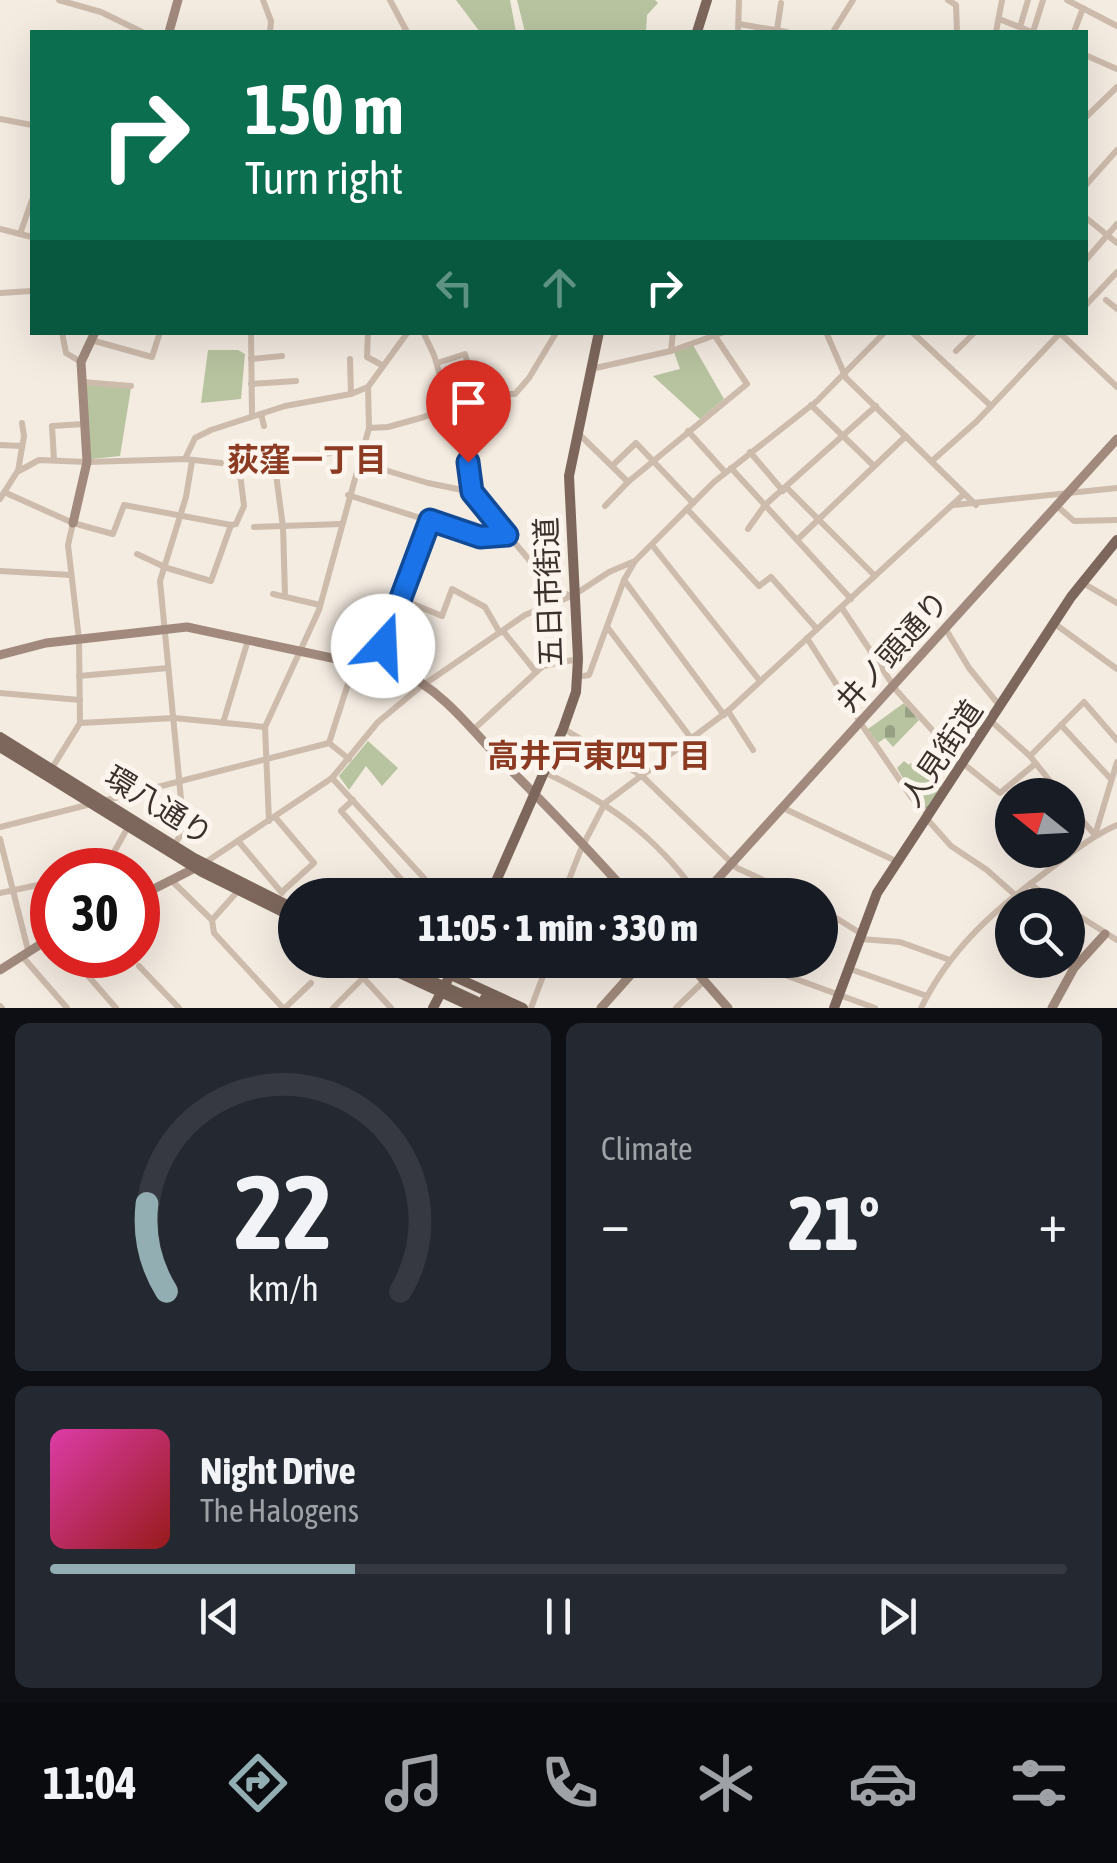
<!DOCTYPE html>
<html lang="en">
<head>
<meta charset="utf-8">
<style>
  body { margin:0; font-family:"Asap Condensed","Noto Sans JP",sans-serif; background:#242831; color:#f1f3f6; height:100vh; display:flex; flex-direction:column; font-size:38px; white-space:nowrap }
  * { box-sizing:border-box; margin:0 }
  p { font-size:32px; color:#9ea1a6 }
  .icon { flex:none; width:55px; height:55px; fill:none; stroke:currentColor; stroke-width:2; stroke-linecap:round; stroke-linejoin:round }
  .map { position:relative; height:1008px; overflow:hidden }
  .drawer { display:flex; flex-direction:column; gap:15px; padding:15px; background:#0d0f14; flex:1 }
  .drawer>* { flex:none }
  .hud { position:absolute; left:30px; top:30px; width:1058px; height:305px; border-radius:0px; box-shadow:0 10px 40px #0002; background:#0b6e4f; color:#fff; overflow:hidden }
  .needle { width:65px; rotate:288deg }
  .fabs { position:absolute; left:995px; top:778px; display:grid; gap:20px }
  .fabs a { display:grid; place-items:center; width:90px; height:90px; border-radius:50%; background:#171b24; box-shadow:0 10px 40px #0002; font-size:50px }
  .speed { position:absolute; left:30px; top:848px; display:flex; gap:20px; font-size:50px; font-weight:700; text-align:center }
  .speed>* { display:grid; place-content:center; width:130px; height:130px; border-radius:50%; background:#171b24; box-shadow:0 10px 40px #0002; line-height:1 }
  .speed .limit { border:15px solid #d22; background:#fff; color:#111 }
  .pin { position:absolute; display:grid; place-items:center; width:85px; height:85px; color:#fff; margin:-102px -42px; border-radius:50% 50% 50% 0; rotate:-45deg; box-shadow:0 0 10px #0007 }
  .pin .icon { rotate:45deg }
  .me { position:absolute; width:110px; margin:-55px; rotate:20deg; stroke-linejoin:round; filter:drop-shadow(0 0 8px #0008) }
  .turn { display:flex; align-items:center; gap:35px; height:210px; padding:0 50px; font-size:45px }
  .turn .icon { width:130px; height:130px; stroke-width:2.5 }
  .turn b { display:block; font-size:70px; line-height:85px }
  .lanes { display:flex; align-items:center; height:95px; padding:0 50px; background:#0003; justify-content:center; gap:50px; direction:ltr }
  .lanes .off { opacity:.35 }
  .big { font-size:75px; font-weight:800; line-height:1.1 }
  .drawer .widget { flex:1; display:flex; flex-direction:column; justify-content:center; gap:15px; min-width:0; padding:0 35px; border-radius:15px; background:#242831 }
  .drawer .dial { align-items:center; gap:0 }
  .dial svg { height:260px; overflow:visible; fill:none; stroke:#363941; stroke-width:7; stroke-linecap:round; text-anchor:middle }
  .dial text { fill:#f1f3f6; stroke:none }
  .song { display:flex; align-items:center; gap:30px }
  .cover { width:120px; height:120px; border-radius:15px; background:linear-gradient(135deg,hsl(320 70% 55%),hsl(0 70% 35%)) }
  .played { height:10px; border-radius:5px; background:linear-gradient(90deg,#92aeb2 30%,#363941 30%) }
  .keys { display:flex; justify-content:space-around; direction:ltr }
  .heat { display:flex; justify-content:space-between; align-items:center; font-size:55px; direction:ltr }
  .drawer .tiles { flex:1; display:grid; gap:15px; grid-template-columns:1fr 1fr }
  .widget:last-child { grid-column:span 2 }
  .trip { position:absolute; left:278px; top:878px; width:560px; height:100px; border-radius:50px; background:#171b24; box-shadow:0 10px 40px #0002; font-weight:800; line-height:100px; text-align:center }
  .tabs { display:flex; height:160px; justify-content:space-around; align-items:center; background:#090b0e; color:#9ea1a6 }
  .tabs .icon { width:70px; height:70px }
  .tabs .selected { color:#92aeb2 }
  .tabs b { font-size:45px; color:#f1f3f6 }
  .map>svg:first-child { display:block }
  .cemetery { fill:url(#cemetery-stones) }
  .park { fill:#b8c4a0 }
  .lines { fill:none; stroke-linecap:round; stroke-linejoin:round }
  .street { stroke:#cdbbac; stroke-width:6 }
  .secondary { stroke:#a18a7d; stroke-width:9 }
  .primary { stroke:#7d675c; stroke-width:10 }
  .primary-bridge { stroke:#7d675c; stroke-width:10 }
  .route-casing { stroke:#114b97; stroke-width:25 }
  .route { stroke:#1a73e8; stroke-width:18 }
  .labels { text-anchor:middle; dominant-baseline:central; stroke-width:10; stroke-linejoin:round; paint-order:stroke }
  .street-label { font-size:30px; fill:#3b302b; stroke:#fbf5ee }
  .neighbourhood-label { font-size:32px; font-weight:bold; fill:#8c3b22; stroke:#fbf5ee }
</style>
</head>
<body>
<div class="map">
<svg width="1117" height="1008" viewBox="0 0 1117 1008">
  <defs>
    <pattern id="cemetery-stones" width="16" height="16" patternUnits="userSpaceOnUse" patternTransform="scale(2.5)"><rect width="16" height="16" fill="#b8c4a0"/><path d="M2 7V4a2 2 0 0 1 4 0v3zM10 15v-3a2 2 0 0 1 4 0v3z" fill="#97a083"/></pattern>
  </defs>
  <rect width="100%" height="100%" fill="#f4ebe1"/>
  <g class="cemetery">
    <polygon points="904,703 919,720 893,747 885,738 878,743 868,729"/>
    <polygon points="904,761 909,765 911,763 942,787 927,809 914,797 897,768"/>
  </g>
  <g class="park">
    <polygon points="456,0 510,0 516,32 480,32"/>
    <polygon points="517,0 655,0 658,3 647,15 646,32 525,32"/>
    <polygon points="693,345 724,399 700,419 653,376 680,369 674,352"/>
    <polygon points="208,350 238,350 245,354 241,399 201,403"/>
    <polygon points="84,384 131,388 120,456 91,459"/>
    <polygon points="368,741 398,768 382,786 366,766 349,790 339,776"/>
  </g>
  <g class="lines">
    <g class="street">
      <polyline points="59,0 101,12 142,32"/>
      <polyline points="263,0 271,21 270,32"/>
      <polyline points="390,0 407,32"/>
      <polyline points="948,0 956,5 957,32"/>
      <polyline points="1067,0 1117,26"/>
      <polyline points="999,19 1032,32"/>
      <polyline points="739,24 787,32"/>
      <polyline points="1020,27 1028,0"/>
      <polyline points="777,30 781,3"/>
      <polyline points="738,32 739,0"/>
      <polyline points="833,32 853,0"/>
      <polyline points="996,32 1002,0"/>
      <polyline points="1033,32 1043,0"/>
      <polyline points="1074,32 1083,8"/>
      <polyline points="1085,55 1117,69"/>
      <polyline points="1085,118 1117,87"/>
      <polyline points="0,119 32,125"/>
      <polyline points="1085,186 1117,150"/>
      <polyline points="1085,217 1117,243"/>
      <polyline points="0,229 32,237"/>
      <polyline points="20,234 32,200"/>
      <polyline points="1085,261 1117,224"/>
      <polyline points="0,293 32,291"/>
      <polyline points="1106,300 1117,309"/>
      <polyline points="1085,306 1117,272"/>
      <polyline points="62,332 66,353 81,362"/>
      <polyline points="251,332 252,416"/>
      <polyline points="368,332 367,357 382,365"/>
      <polyline points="423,332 434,355 451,413 462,440 472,492 552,587 568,595"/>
      <polyline points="826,332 846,378 976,505"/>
      <polyline points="912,332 991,406"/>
      <polyline points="1060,333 1117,387"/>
      <polyline points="91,340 152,357 160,332"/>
      <polyline points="671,351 673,332"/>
      <polyline points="956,351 975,332"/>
      <polyline points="251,359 282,356"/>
      <polyline points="350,359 351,394"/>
      <polyline points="437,363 465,354 476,392"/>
      <polyline points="591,369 671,351 724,332"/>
      <polyline points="82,382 131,386"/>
      <polyline points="251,384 296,381"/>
      <polyline points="811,405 874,466"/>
      <polyline points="261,414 264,426"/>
      <polyline points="369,428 388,427 424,417 476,392 515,394 529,378 556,333"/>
      <polyline points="688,431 725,472"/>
      <polyline points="579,434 628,482"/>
      <polyline points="0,445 22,446"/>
      <polyline points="750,452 783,491"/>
      <polyline points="185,459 195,438 211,430 285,406 351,394 368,387 408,332"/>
      <polyline points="274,459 283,527 285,595"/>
      <polyline points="54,460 52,426 84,424"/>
      <polyline points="932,461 977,421 1061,332"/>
      <polyline points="358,462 428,483 472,492"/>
      <polyline points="613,465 636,443 693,503"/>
      <polyline points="731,468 851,599"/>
      <polyline points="18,471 24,436 22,423"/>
      <polyline points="786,487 875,576"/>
      <polyline points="4,492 73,523 113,534 124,505 231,525 236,524 244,506 239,465"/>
      <polyline points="348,495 480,537 505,535"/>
      <polyline points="0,499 17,472 39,460 87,462 185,459 239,465 362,449"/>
      <polyline points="954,505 1117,488"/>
      <polyline points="605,506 628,482 747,384 715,336"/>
      <polyline points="1057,506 1074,521 1117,520"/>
      <polyline points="687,509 759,586 771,577 817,629"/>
      <polyline points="254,527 341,524"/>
      <polyline points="748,529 765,505 876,406"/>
      <polyline points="797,540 906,436"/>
      <polyline points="652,545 760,681"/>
      <polyline points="137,554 167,568 211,581 231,525"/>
      <polyline points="0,571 71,575"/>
      <polyline points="624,580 724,715"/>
      <polyline points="1083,583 1117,603"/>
      <polyline points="273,594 320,605"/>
      <polyline points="401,599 442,616 452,589 485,607 500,633"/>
      <polyline points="842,608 897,691 960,761 1000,793 1035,764"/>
      <polyline points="1055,624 1117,669"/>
      <polyline points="608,628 691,738"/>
      <polyline points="945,628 969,668 999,705"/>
      <polyline points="503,631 536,672"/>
      <polyline points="807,638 864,728 912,798 928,814"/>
      <polyline points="376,666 430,520"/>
      <polyline points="79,676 168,668"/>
      <polyline points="577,677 589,675 624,580 635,561 714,482 817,401 885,332"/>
      <polyline points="0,693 80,700"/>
      <polyline points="728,711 753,750"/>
      <polyline points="991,721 1030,756 1061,795"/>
      <polyline points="80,723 174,718 265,727"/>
      <polyline points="223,723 248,640"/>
      <polyline points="1061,725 1110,778"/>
      <polyline points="564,729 642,776 737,868 796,895"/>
      <polyline points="473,730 543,666 578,659"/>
      <polyline points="329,743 349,759"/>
      <polyline points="1030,756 1084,702 1117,740"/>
      <polyline points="52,768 80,723 79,639 68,545 73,523"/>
      <path d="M544,772c67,32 110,63 154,123"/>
      <polyline points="332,778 434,889 447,885"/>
      <polyline points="353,800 341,811 415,895"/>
      <polyline points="103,801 329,743 355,662"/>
      <polyline points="1068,804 1095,835 1117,762"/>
      <polyline points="783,808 898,862"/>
      <polyline points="275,817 314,863 283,891"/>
      <polyline points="927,819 951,846 987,870 1014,894"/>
      <polyline points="269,821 265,727 319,610 369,428 368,387"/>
      <polyline points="0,827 91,804"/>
      <polyline points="0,839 28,950"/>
      <polyline points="239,842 282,893"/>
      <polyline points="174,845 184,830 160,581 186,497 192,461"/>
      <polyline points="203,864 332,778 378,722 419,688 525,615 574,595 609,572 635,561"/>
      <polyline points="104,870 128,827"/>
      <polyline points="172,881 212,920 214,933 283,1008"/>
      <polyline points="1030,884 1061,905"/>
      <polyline points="0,893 52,882"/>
      <polyline points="371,895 375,892"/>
      <polyline points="563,895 581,849 605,803 728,711 964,494"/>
      <polyline points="820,908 860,933"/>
      <polyline points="1068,909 1117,940"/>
      <polyline points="212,920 237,892"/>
      <polyline points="860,939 900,942 950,960"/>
      <polyline points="70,955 116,1008"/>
      <polyline points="22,956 67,1008"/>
      <polyline points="347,960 391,1008"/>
      <polyline points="744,960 875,1008"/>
      <polyline points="139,966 179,1008"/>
      <polyline points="850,969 927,996"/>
      <polyline points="0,1006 2,1008"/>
      <polyline points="285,1008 311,983"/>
      <polyline points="333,1008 363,978"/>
      <polyline points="531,1008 549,960"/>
      <polyline points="676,1008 704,981"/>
      <path d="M921,1008c29,-59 73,-98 125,-136 23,-17 44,-35 71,-47"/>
    </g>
    <g class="secondary">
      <polyline points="169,32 178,0"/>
      <polyline points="73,523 87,462 81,362 95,332"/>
      <path d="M0,655l46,-12 141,-16 215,46c36,14 67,53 93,81 46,46 91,92 134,141"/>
      <polyline points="703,895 1117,439"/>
      <polyline points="138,897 195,868"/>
      <polyline points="686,960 728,1008"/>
      <polyline points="0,970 52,937"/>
      <polyline points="601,1008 644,960"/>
      <polyline points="1052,1008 1074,968 1105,934"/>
    </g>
    <g class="primary">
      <polyline points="697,32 707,0"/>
      <polyline points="0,737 194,858 295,909"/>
      <polyline points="0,747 202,872 295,918"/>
      <polyline points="490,895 563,729 576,692 578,659 569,476 599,332"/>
      <polyline points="371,960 475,1008"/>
      <polyline points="418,960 523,1008"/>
      <polyline points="433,1008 458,960"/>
      <polyline points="834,1008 877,893 1071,597 1117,540"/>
    </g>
    <g class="primary-bridge">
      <polyline points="387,960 491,1008"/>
      <polyline points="485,998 506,1008"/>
    </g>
  </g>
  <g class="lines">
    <g class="route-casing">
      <polyline id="route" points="383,646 430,520 480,537 507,535 472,492 468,462"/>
    </g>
    <use href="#route" class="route"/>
  </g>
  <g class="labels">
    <g class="street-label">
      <text transform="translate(548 592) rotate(-92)">五日市街道</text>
      <text transform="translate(892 651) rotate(-48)">井ノ頭通り</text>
      <text transform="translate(941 753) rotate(-56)">人見街道</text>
      <text transform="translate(159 805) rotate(32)">環八通り</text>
    </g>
    <g class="neighbourhood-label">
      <text x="307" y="459">荻窪一丁目</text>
      <text x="599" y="755">高井戸東四丁目</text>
    </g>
  </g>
</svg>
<div class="fabs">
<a><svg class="needle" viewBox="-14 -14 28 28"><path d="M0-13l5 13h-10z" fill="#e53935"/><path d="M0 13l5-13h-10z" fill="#9ea1a6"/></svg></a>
<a><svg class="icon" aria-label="search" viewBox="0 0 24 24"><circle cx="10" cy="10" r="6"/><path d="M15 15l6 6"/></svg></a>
</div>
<div class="speed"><div class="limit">30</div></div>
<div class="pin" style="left:468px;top:462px;background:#d93025"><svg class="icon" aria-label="arrive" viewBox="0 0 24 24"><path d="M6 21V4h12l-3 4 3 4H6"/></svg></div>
<svg class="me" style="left:383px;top:646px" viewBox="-20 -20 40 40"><circle r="19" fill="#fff"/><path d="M0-13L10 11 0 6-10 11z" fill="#1a73e8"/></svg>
<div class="trip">11:05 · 1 min · 330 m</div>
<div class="hud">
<div class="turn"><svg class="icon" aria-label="right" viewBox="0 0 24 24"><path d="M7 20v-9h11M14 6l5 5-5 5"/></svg><div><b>150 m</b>Turn right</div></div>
<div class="lanes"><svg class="icon off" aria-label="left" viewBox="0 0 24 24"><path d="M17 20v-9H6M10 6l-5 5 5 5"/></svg><svg class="icon off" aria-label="ahead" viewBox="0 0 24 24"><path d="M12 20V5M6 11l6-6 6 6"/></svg><svg class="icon" aria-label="right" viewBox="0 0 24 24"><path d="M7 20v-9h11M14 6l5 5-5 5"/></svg></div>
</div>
</div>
<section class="drawer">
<div class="tiles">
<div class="widget dial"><svg viewBox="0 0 100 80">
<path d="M14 69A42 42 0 1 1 86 69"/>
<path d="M14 69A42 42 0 0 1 8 42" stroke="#92aeb2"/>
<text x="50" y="56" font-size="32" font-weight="700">22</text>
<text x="50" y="72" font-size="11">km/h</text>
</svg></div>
<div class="widget"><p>Climate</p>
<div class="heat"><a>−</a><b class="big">21°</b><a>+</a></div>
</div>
<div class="widget">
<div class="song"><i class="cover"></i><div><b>Night Drive</b><p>The Halogens</p></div></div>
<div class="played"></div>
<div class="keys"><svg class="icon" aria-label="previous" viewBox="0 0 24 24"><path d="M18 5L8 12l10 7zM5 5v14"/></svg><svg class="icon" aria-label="pause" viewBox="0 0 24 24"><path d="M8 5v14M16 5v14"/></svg><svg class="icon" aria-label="next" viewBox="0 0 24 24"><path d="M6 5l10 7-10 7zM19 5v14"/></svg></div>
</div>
</div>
</section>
<nav class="tabs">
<b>11:04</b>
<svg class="icon selected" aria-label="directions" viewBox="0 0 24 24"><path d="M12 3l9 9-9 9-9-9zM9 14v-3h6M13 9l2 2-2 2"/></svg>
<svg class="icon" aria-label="music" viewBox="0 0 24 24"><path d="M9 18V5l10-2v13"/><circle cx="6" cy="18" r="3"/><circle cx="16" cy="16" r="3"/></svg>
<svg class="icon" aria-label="phone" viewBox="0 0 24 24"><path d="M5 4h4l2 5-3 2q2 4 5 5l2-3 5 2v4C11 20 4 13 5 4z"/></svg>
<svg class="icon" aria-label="climate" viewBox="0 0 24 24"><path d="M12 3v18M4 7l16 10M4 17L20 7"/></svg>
<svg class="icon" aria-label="car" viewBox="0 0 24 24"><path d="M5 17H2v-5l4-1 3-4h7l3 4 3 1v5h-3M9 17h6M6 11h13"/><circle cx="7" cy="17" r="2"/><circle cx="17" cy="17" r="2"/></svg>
<svg class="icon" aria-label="filters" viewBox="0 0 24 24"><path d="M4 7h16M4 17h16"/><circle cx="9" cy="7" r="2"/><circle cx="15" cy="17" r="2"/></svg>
</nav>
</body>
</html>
